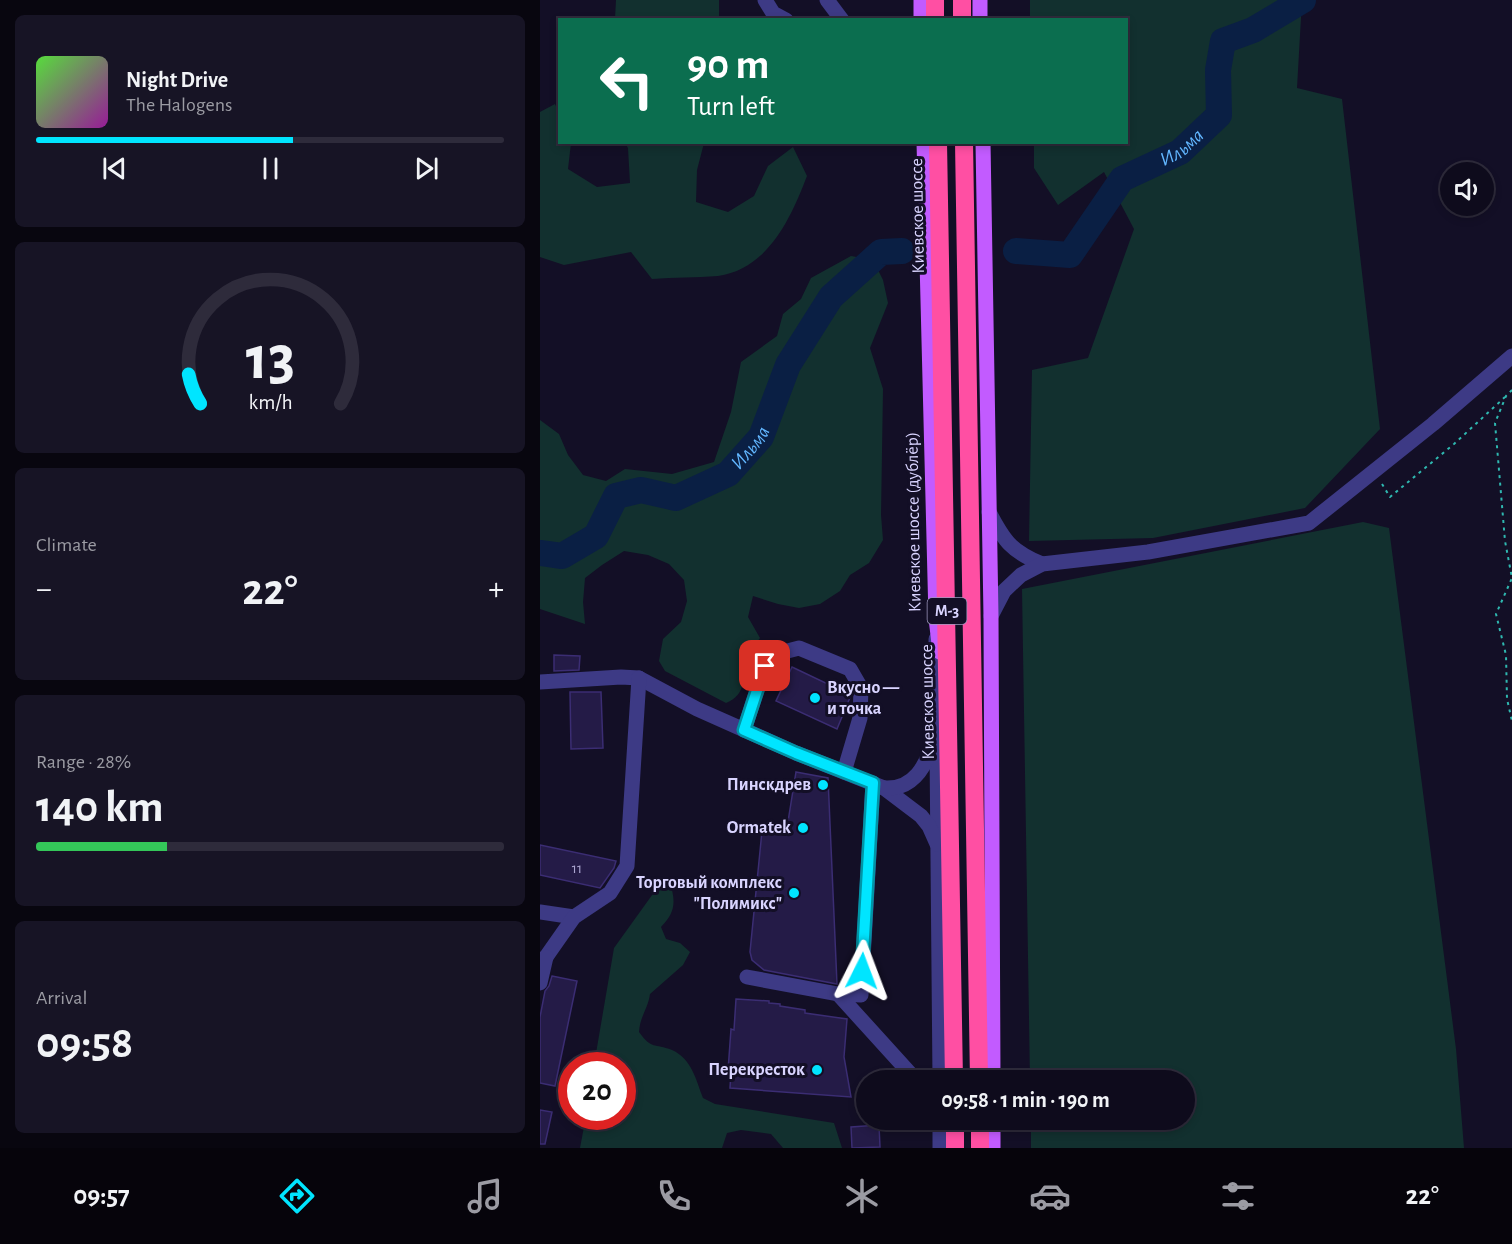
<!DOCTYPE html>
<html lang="en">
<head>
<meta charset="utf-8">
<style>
  body { margin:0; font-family:"Alegreya Sans",sans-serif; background:#171425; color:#f1f3f6; height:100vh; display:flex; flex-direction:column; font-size:22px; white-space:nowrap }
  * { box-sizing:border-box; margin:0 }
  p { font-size:20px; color:#9b9ba3 }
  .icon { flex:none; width:33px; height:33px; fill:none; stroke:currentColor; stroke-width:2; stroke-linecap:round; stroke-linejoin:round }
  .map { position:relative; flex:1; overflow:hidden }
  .sheet { display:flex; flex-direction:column; gap:15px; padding:15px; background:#08060f; width:540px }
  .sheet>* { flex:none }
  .top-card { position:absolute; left:18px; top:18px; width:570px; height:126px; border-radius:0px; box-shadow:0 3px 9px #0003,0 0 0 2px #2e2b3b; background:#0b6e4f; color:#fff; overflow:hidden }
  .fabs { position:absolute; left:900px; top:162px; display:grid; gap:12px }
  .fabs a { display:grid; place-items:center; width:54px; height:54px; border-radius:50%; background:#0e0b1c; box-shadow:0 3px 9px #0003,0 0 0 2px #2e2b3b; font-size:30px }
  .speed { position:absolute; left:18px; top:1052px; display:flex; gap:12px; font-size:30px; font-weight:700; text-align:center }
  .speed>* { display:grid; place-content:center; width:78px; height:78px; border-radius:50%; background:#0e0b1c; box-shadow:0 3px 9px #0003,0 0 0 2px #2e2b3b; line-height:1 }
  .speed .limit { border:9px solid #d22; background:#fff; color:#111 }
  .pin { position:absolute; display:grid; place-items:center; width:51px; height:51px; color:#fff; margin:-26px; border-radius:12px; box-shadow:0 3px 9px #0006 }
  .me { position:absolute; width:66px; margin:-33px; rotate:3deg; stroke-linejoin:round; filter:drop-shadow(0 0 4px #0008) }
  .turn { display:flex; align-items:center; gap:21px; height:126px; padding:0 30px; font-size:27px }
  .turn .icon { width:78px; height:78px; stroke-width:2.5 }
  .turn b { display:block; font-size:42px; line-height:51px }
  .big { font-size:45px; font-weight:600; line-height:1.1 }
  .sheet .tile { flex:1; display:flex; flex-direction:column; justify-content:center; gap:9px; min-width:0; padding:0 21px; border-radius:9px; background:#171425 }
  .sheet .dial { align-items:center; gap:0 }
  .dial svg { height:156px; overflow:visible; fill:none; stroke:#2e2b3b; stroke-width:7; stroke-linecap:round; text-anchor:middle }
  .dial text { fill:#f1f3f6; stroke:none }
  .song { display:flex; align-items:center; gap:18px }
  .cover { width:72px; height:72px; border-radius:9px; background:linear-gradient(135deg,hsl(110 70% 55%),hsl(300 70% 35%)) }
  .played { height:6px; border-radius:3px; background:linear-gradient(90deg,#00e5ff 55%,#2e2b3b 55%) }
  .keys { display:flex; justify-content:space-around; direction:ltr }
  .heat { display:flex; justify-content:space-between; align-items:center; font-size:33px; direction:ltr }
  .charge { height:9px; border-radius:4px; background:linear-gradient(90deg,#34c759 28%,#2e2b3b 0) }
  .trip { position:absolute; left:316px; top:1070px; width:339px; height:60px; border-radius:30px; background:#0e0b1c; box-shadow:0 3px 9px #0003,0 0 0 2px #2e2b3b; font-weight:600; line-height:60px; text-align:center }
  .dock { display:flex; height:96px; justify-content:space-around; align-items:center; background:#06040b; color:#9b9ba3 }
  .dock .icon { width:42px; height:42px }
  .dock .selected { color:#00e5ff }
  .dock b { font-size:27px; color:#f1f3f6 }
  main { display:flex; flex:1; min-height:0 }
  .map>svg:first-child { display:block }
  .green { fill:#12302f }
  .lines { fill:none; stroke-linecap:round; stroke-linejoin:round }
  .river { stroke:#0a1f44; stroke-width:26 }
  .building { fill:#241b47; stroke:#3b2d73; stroke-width:1.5 }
  .path { stroke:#2fb8b0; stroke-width:2; stroke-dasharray:3 4.5; stroke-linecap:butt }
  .minor { stroke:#3d3a85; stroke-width:15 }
  .major { stroke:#c25bff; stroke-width:15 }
  .highway { stroke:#ff4fa3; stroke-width:18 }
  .route-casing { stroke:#0095a6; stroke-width:15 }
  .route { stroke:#00e5ff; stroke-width:10 }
  .poi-dot { fill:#00e5ff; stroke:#130f26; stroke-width:2 }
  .labels { text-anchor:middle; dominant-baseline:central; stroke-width:6; stroke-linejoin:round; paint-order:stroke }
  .number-label { font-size:15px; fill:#aca6d1 }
  .shield { fill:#130f26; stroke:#9e99be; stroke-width:1.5 }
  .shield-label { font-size:16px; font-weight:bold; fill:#d9d4ff }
  .street-label { font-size:18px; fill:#d9d4ff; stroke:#130f26 }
  .poi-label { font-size:18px; font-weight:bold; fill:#d9d4ff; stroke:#130f26; text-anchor:end }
  .water-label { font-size:20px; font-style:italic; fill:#62b6ff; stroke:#130f26 }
</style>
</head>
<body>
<main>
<section class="sheet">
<div class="tile">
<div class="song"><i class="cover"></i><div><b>Night Drive</b><p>The Halogens</p></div></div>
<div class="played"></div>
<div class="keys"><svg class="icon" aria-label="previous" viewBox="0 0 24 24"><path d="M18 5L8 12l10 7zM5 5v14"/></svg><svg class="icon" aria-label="pause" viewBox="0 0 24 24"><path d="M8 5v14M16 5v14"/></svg><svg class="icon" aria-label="next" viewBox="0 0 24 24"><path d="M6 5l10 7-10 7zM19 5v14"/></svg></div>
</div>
<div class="tile dial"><svg viewBox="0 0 100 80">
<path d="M14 69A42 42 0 1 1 86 69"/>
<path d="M14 69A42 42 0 0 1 8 54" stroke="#00e5ff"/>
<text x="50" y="56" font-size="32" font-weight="700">13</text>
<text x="50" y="72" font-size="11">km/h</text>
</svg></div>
<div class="tile"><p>Climate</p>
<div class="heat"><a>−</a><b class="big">22°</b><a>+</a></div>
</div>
<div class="tile"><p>Range · 28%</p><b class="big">140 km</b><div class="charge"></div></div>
<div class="tile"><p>Arrival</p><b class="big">09:58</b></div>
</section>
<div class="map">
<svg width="972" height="1148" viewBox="0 0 972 1148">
  <rect width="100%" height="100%" fill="#130f26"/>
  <g class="green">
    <polygon points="76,0 179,0 179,19 75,19"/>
    <polygon points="490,0 762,0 757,88 802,99 840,429 765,508 613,538 489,541 492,370 548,358 594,229 564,172 518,205 494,168 494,143 586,142 586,20 490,19"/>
    <path d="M15,104l4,9 1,29 11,1 -3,26 29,18 33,-4 -2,-35 -3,-5h79l-7,27 -1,32 32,10 26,-16 14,-30 25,-19 14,29c-16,42 -39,93 -89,100 -22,2 -44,1 -66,3l-21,-27 -67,13 -24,-8v-145z"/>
    <path d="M311,256l22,4 10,20 5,23 -18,45 13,41 -2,126 2,25 -14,23 -19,12 -10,16 -20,13 -21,4 -21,-4 -25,-8 -5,21 12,21c-4,6 -11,13 -13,20 -5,18 1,36 -21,45l-61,-32 -6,-10 4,-22 18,-17 6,-21 -3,-21 -15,-16 -21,-9 -24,-4 -22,14 -17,13 -2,24 2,22 -45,-15v-189l19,14 9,21 15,20 23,6 19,-12 47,5 42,-12 17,-50 10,-50 36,-26 6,-22 18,-15 10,-21z"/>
    <polygon points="823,522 849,528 916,1049 924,1148 491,1148 491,1119 645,1119 645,1080 490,1080 482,589"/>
    <path d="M120,884l12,6c4,17 0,25 -11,37l5,12 14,4 10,9 -7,13 -33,29c-2,15 -10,22 -11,38 13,18 15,11 33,18 20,9 24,30 31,48l12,6 119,19 8,25h-59l-12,-14 -30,-4 -14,3 -5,15h-142l6,-32h36v-51h-28l20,-117z"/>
  </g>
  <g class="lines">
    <g class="river">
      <path id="s1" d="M476,251l54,4 52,-76 58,-27 39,-37 -1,-45 5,-29 30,-11 50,-30"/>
      <path id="s2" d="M0,553l22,3 34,-20 20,-40 25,-6 35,8 52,-24 33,-37 27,-72 43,-68 50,-45 21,-1"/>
    </g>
  </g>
  <g class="building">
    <polygon points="14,655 40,656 39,670 14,671"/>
    <polygon points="252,667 311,695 297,729 236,701"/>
    <polygon points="30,692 61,692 63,748 31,749"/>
    <polygon points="256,772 288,778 297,984 224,970 212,960 210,952 222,831 246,834"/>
    <polygon points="0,845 76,861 74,868 60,888 0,875"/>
    <polygon points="12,976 37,981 15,1086 0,1083 0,1017 5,991 9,986"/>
    <polygon points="196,999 229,1001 229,1003 240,1004 240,1006 265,1010 265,1013 307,1019 304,1057 311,1097 190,1088 191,1071 188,1071 191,1029 194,1030"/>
    <polygon points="0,1110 12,1112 5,1144 0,1144"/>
    <polygon points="339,1125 340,1147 312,1148 311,1127"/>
  </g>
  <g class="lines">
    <g class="path">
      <polyline points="972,390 966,396 955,423 965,541 972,578 956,614 966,655 967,699 972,721"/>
      <polyline points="842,484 850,497 914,444 965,397"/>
    </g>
    <g class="minor">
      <polyline points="225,0 233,13 246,20"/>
      <polyline points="287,0 302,20"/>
      <path d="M449,512c15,29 22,39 53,52"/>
      <polyline points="451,616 464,591 481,575 502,564 608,552 769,523 893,424 972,356"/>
      <polyline points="396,639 400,1080"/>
      <polyline points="0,682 81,677 99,678 157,709 256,753 344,788 381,816 389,826 397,844"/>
      <polyline points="204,730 225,666 236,654 259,648 310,669 321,688 320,718 304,772"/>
      <path d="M344,788c30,2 43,-23 50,-49"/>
      <polyline points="0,912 34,917"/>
      <polyline points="0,961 6,957 34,917 70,893 87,866 99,678"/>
      <polyline points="207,977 298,994 321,995 333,783"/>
      <polyline points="0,983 6,957"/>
      <polyline points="298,994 376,1080"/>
      <polyline points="400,1119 400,1148"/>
    </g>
    <g class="major">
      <polyline points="381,0 381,20"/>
      <polyline points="440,0 440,20"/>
      <polyline points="384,142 396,618 400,652"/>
      <polyline points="443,142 451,616 453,1080"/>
      <polyline points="453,1119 453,1148"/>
    </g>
    <g class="highway">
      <polyline points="395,0 395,20"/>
      <polyline points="422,0 422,20"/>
      <polyline points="398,142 414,1080"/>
      <polyline points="424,142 439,1080"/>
      <polyline points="415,1119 415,1148"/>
      <polyline points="440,1119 440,1148"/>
    </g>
  </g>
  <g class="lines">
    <g class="route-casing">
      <polyline id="route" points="225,666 204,730 256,753 333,783 322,971"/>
    </g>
    <use href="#route" class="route"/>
  </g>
  <g class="poi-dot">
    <circle cx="275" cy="698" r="6"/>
    <circle cx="283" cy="785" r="6"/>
    <circle cx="263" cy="828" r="6"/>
    <circle cx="254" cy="893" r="6"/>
    <circle cx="277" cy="1070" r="6"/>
  </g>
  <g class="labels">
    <g class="number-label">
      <text x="37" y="868">11</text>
    </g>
    <rect class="shield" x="387.5" y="598" width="39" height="26" rx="4.5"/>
    <g class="shield-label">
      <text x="407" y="611">М-3</text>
    </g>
    <g class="street-label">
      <text transform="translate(378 216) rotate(-91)">Киевское шоссе</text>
      <text transform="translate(374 522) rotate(-91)">Киевское шоссе (дублёр)</text>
      <text transform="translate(388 702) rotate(-91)">Киевское шоссе</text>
    </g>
    <g class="poi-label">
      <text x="287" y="688" text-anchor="start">Вкусно —<tspan x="287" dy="21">и точка</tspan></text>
      <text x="271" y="785">Пинскдрев</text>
      <text x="251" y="828">Ormatek</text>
      <text x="242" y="883">Торговый комплекс<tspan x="242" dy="21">"Полимикс"</tspan></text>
      <text x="265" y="1070">Перекресток</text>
    </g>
    <g class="water-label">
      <text stroke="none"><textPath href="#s1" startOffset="214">Ильма</textPath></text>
      <text stroke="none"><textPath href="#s2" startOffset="260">Ильма</textPath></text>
    </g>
  </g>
</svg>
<div class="fabs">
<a><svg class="icon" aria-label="sound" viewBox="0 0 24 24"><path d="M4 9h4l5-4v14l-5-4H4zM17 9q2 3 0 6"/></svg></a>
</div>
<div class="speed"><div class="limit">20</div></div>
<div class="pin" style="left:225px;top:666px;background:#d93025"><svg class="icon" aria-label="arrive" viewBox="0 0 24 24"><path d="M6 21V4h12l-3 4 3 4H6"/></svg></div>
<svg class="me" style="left:322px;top:971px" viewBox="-20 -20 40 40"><path d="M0-17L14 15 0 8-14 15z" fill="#00e5ff" stroke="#fff" stroke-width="4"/></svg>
<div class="trip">09:58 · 1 min · 190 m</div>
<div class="top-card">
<div class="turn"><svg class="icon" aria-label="left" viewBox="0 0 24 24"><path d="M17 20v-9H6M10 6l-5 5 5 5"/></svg><div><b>90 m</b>Turn left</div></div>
</div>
</div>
</main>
<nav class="dock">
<b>09:57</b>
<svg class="icon selected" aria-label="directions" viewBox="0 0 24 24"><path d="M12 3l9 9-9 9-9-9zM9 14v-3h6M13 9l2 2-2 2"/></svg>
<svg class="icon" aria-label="music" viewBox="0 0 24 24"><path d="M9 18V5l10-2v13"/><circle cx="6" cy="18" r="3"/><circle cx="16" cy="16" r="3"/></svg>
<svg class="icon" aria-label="phone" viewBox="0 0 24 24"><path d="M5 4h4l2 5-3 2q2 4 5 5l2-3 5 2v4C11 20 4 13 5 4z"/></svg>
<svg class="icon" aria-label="climate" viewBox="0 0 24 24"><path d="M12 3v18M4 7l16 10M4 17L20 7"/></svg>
<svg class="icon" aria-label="car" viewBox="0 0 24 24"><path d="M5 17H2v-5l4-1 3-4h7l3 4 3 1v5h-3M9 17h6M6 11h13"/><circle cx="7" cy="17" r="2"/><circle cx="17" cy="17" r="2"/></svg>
<svg class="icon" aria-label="filters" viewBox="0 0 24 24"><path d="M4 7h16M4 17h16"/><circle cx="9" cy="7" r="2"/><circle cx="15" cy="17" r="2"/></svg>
<b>22°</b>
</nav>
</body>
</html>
